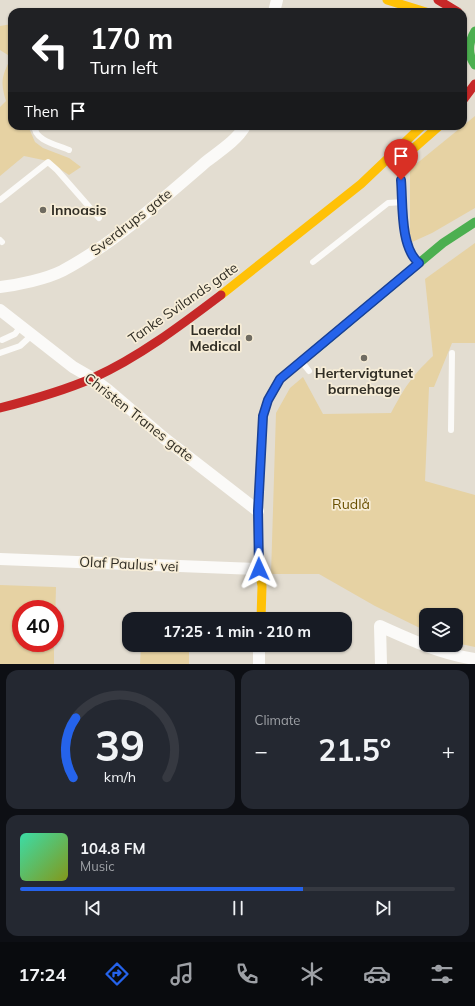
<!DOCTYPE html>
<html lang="en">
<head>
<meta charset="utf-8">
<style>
  body { margin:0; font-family:Mulish,sans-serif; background:#242831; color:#f1f3f6; height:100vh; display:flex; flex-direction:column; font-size:15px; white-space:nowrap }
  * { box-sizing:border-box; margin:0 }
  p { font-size:13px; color:#9ea1a6 }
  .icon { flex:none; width:22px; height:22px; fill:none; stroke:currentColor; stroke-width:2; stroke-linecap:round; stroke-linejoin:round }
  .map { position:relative; height:664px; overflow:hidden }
  .sheet { display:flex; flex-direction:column; gap:6px; padding:6px; background:#0d0f14; flex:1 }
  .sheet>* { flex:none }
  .banner { position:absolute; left:8px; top:8px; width:459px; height:122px; border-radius:12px; box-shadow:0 1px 3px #0004; background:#202124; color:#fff; overflow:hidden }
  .tools { position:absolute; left:419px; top:608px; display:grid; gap:8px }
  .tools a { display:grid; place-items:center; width:44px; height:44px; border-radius:8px; background:#171b24; box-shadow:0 1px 3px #0004; font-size:20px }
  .speed { position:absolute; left:12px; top:600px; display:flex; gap:8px; font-size:20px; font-weight:700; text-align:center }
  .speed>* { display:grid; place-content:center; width:52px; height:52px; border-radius:50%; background:#171b24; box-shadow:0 1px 3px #0004; line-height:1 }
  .speed .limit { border:6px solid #d22; background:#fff; color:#111 }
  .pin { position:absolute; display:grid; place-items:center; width:34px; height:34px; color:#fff; margin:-41px -17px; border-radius:50% 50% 50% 0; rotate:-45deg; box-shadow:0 0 4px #0007 }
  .pin .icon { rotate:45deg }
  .me { position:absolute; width:44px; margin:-22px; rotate:359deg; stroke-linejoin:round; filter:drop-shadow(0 0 3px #0008) }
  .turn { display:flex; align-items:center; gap:14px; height:84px; padding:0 16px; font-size:18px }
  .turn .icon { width:52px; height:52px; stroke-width:2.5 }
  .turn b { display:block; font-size:28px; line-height:34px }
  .then { display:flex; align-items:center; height:38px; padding:0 16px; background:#0003; gap:8px; font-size:15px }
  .big { font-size:30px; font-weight:700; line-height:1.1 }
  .sheet .widget { flex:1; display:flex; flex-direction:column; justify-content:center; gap:6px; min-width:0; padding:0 14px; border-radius:12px; background:#242831 }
  .sheet .dial { align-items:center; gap:0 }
  .dial svg { height:104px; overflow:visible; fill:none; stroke:#363941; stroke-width:7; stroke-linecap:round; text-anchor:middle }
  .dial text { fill:#f1f3f6; stroke:none }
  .song { display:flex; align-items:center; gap:12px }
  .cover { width:48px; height:48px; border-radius:6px; background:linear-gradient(135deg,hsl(160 70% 55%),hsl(70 70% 35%)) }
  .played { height:4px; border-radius:2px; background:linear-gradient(90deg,#2563eb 65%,#363941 65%) }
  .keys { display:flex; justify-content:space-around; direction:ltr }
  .heat { display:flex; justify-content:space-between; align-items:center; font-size:22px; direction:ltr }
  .sheet .tiles { flex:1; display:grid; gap:6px; grid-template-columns:1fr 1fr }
  .widget:last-child { grid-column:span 2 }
  .trip { position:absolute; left:122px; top:612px; width:230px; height:40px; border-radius:12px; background:#171b24; box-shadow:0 1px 3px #0004; font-weight:700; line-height:40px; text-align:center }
  .menu { display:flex; height:64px; justify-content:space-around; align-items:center; background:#090b0e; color:#9ea1a6 }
  .menu .icon { width:28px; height:28px }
  .menu .on { color:#2563eb }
  .menu b { font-size:18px; color:#f1f3f6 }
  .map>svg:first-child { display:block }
  .green { fill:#e6d2a3 }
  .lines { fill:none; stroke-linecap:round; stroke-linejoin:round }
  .lane { stroke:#fbfaf8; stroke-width:6 }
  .street { stroke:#fbfaf8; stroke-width:12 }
  .fast { stroke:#4caf50; stroke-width:9 }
  .slow { stroke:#ffc107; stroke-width:9 }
  .jam { stroke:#c62828; stroke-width:9 }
  .route-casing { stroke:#184099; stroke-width:10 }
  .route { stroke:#2563eb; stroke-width:7 }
  .poi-dot { fill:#6f6b61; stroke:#f7edd7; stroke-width:1.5 }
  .labels { text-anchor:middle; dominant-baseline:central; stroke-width:3.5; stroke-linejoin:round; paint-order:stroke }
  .poi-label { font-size:14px; font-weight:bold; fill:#312e25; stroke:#f7edd7; text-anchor:start }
  .street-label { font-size:14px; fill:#312e25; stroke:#f7edd7 }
  .park-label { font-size:14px; fill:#694f00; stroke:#f7edd7 }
</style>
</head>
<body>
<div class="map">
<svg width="475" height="664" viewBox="0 0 475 664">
  <rect width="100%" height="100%" fill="#e3ddd1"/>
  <g class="green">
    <path d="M12,24v102h16l7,16 8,6 26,10 12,9 -12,8 -21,-14 -24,-5 -24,20v-69l6,-6c-6,-21 -4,-24 5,-44l-11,-7v-24z"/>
    <polygon points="475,116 475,208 432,233 410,243 410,169"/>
    <path d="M475,243v100h-23l-18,44h-5l-4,94 50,14v152l-19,-4v-28h-30v16l-51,-25 -56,-32h-48l5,-161 14,-25 13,-11 20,37 68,-1c14,-26 20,-36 42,-57l-8,-77z"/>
    <polygon points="0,585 56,587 55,624 55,609 21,609 21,643 54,643 54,664 0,664"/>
    <polygon points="141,645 189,645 189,664 140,664"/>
  </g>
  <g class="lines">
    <g class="lane">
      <path d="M35,126c-2,14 23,19 34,24"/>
      <path d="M401,180c2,23 -1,68 17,83"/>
      <polyline points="0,200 48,162 57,170 99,218"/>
      <polyline points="0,240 2,242"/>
      <polyline points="313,262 388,203 403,202"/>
      <polyline points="2,340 15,334 21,326"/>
      <polyline points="0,353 20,346 32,335"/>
      <polyline points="302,362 309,371"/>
      <polyline points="451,430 452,353"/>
    </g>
    <g class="street">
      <polyline points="274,12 277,0"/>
      <path d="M0,287c18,-2 46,-8 62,-16 51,-27 101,-72 145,-110 13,-10 30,-21 38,-35"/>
      <polyline points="0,310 73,367 92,378 108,390 164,438 258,511"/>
      <polyline points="0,559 259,569"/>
      <polyline points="259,664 259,645"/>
      <path d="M381,664l-1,-38c31,14 61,28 95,33"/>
    </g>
    <g class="fast">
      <path d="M475,31c-7,12 -8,23 0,34"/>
      <polyline points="315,350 443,243 475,222"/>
    </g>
    <g class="slow">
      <polyline points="387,0 426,12"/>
      <polyline points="414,148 439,126"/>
      <polyline points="221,295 361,184 422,126"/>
      <polyline points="261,619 262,586 259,569 258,511 263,416 268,400 280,379 315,350"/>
    </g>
    <g class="jam">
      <polyline points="438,0 458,12"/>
      <polyline points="463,100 475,84"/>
      <path d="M0,408c31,-8 63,-17 93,-30 46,-21 87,-52 128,-83"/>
    </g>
  </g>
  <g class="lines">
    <g class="route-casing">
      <path id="route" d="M259,569l-1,-58 5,-95 5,-16 12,-21 139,-116c-19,-15 -16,-59 -18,-83"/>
    </g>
    <use href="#route" class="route"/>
  </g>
  <g class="poi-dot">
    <circle cx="43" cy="210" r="4"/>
    <circle cx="249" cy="338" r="4"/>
    <circle cx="364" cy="358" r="4"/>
  </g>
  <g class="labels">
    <g class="poi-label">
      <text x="51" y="210">Innoasis</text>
      <text x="241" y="330" text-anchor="end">Laerdal<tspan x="241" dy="16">Medical</tspan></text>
      <text x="364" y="373" text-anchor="middle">Hertervigtunet<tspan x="364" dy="16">barnehage</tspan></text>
    </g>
    <g class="street-label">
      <text transform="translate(131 222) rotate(-38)">Sverdrups gate</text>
      <text transform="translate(183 303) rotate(-35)">Tanke Svilands gate</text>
      <text transform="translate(139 417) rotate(38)">Christen Tranes gate</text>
      <text transform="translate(129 564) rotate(3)">Olaf Paulus' vei</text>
    </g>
    <g class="park-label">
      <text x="351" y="504">Rudlå</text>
    </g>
  </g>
</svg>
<div class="tools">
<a><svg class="icon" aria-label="layers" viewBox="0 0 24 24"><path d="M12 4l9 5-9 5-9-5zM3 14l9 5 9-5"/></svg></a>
</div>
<div class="speed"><div class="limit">40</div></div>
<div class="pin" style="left:401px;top:180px;background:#d93025"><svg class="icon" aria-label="arrive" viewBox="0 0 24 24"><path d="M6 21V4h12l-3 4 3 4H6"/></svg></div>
<svg class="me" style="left:259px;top:569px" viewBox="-20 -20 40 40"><path d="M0-17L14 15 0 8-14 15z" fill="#2563eb" stroke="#fff" stroke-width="4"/></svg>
<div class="trip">17:25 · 1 min · 210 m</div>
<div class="banner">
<div class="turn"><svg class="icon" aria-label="left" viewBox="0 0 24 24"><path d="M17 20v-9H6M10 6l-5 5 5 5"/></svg><div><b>170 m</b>Turn left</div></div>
<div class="then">Then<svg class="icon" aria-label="arrive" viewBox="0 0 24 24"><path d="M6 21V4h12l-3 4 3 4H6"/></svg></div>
</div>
</div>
<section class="sheet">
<div class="tiles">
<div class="widget dial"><svg viewBox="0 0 100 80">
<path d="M14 69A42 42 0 1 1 86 69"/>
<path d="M14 69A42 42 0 0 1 16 23" stroke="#2563eb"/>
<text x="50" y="56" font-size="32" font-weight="700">39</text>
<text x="50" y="72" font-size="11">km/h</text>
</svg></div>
<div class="widget"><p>Climate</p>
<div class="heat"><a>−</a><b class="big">21.5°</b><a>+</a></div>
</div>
<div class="widget">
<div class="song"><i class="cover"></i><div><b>104.8 FM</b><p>Music</p></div></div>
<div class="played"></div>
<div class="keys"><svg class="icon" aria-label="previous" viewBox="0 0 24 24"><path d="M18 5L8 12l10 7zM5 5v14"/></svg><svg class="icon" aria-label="pause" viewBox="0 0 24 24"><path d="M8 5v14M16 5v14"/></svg><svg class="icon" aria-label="next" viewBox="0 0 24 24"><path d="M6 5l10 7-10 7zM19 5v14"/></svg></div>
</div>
</div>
</section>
<nav class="menu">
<b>17:24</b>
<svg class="icon on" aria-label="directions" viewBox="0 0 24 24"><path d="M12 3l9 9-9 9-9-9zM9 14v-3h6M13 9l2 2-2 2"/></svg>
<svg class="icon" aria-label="music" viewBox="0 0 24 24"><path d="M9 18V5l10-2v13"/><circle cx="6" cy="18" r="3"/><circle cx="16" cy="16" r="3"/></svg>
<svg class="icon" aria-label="phone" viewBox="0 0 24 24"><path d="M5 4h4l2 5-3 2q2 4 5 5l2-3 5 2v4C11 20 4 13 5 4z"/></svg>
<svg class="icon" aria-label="climate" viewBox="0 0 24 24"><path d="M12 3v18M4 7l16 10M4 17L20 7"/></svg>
<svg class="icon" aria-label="car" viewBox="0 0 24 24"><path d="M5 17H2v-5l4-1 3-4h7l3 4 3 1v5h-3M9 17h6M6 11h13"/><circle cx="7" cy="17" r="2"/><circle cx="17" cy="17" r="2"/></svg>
<svg class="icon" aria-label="filters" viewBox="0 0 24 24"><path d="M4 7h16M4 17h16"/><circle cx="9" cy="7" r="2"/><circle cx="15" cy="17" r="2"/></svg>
</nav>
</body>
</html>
